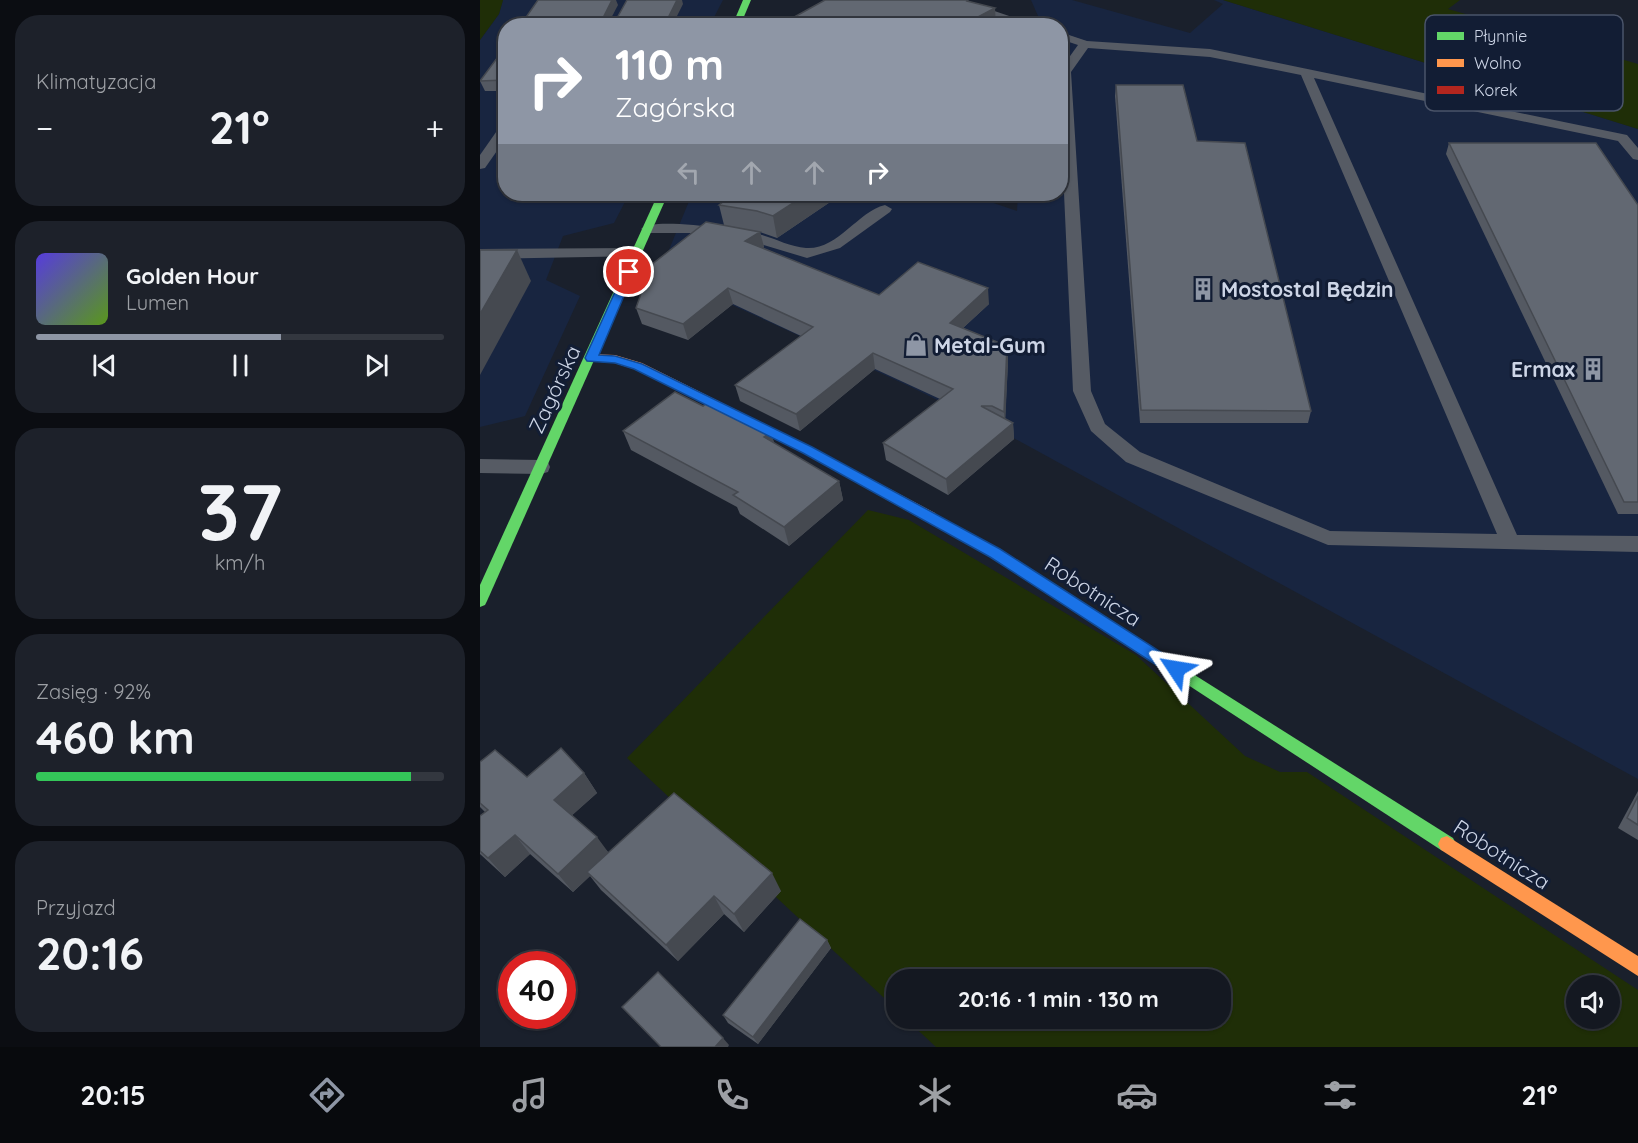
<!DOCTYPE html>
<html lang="pl">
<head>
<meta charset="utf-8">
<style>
  body { margin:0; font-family:Quicksand,sans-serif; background:#1d212a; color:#f1f3f6; height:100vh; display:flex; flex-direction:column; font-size:22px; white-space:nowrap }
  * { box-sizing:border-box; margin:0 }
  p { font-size:20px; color:#9da0a5 }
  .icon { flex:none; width:33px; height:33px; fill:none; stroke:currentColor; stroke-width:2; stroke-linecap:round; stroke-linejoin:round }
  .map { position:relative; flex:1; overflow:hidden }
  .sheet { display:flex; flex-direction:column; gap:15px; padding:15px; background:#0b0d12; width:480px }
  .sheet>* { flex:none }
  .top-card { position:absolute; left:18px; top:18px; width:570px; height:183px; border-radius:24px; box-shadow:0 2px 4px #0004,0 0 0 2px #33373f; background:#8e96a5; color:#fff; overflow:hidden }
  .fabs { position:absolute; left:1086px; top:975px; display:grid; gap:12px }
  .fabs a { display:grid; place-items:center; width:54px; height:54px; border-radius:50%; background:#141821; box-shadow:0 2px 4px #0004,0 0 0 2px #33373f; font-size:30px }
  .speed { position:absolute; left:18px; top:951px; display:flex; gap:12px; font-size:30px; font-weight:700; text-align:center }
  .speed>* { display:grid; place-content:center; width:78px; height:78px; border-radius:50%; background:#141821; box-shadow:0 2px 4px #0004,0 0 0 2px #33373f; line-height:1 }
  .speed .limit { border:9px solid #d22; background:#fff; color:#111 }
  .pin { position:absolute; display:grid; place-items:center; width:51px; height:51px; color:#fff; margin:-26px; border:3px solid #fff; border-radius:50%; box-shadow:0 2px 6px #0007 }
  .me { position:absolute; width:66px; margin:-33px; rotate:303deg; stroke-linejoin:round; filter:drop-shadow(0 0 4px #0008) }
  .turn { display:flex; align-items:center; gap:21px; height:126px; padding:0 18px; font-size:27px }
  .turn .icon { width:78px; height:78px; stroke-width:2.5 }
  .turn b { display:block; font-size:42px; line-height:51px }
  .lanes { display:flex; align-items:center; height:57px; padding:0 18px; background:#0003; justify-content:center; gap:30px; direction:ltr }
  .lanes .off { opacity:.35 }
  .big { font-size:45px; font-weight:700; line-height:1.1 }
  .sheet .tile { flex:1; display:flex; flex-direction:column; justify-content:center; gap:9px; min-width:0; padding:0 21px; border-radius:24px; background:#1d212a }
  .sheet .dial { align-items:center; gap:0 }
  .dial b { font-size:78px; line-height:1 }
  .song { display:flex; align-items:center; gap:18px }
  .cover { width:72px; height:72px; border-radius:9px; background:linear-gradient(135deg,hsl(250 70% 55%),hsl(90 70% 35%)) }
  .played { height:6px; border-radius:3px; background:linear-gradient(90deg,#8e96a5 60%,#33373f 60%) }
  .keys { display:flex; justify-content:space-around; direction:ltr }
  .heat { display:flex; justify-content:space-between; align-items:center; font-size:33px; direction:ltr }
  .charge { height:9px; border-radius:4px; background:linear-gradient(90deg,#34c759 92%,#33373f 0) }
  .trip { position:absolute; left:406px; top:969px; width:345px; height:60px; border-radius:24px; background:#141821; box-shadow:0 2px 4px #0004,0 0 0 2px #33373f; font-weight:700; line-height:60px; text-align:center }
  .menu { display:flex; height:96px; justify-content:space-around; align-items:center; background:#080a0d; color:#9da0a5 }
  .menu .icon { width:42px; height:42px }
  .menu .current { color:#8e96a5 }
  .menu b { font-size:27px; color:#f1f3f6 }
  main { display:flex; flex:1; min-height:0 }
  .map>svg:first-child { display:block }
  .built { fill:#182540 }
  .green { fill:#1f2e07; fill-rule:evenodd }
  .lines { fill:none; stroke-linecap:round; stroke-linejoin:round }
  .lane { fill:#565b64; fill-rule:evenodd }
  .fast { fill:#63d668; fill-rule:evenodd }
  .slow { fill:#ff974d; fill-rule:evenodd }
  .jam { fill:#b3261e; fill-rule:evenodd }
  .wall { fill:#545962 }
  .shaded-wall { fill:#454950 }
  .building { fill:#626872; stroke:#454950; stroke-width:1.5 }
  .route { fill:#1a73e8; stroke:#114b97; stroke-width:1.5 }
  .labels { text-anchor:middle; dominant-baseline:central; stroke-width:6; stroke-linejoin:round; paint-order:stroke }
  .poi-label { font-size:21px; font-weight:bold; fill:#cdd5e6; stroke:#121d34; text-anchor:start }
  .street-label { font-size:21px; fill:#cdd5e6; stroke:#121d34 }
  .key { fill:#121d34; stroke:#4a5469; stroke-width:1.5 }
  .key-label { font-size:16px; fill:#cdd5e6 }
</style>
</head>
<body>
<main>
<section class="sheet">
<div class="tile"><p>Klimatyzacja</p>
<div class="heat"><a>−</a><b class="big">21°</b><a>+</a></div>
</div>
<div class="tile">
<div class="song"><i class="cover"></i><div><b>Golden Hour</b><p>Lumen</p></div></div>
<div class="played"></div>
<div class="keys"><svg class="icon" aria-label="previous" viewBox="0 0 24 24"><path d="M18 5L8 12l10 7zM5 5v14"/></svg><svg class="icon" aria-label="pause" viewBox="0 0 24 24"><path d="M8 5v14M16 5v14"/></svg><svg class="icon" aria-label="next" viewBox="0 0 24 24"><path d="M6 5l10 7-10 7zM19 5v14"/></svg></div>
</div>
<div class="tile dial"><b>37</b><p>km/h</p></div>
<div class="tile"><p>Zasięg · 92%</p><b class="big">460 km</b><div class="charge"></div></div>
<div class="tile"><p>Przyjazd</p><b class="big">20:16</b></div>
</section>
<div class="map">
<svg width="1158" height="1047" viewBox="0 0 1158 1047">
  <rect width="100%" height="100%" fill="#1a202c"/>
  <g class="built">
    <polygon points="23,0 243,0 230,25 26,26 26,194 149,194 134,223 83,236 66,280 100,296 45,416 0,427 0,40 19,14"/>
    <polygon points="551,0 592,0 710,33 743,4 734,0 743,0 1158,129 1158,779 528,435 431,387 250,304 177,279 212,194 487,194 537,211 538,194 580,194 580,26 562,25"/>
  </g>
  <g class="green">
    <polygon points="0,0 23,0 19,14 0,40"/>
    <polygon points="743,0 980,0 968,9 1158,64 1158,129"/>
    <path d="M388,510l41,10 227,135 109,101 35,16h27l331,218v57h-702l-30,-28 315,-1v-38h-324v30l-270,-252zM1096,986h34v32h-34z"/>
  </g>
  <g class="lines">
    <g class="lane">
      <polygon points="466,0 482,0 559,26 541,26"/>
      <path d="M580,32l27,9 123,8 417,86 11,13v12l-5,-1 -15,-18 -304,-63 203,457 121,1v16l-310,-7 -202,-83 -35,-31 -18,-40 -13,-286v-35l18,-25 -18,-6zM608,48l122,9 91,18 196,459 -167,-3 -190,-79 -35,-28 -14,-33 -20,-319z"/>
      <polygon points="26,124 26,138 5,168 0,169 0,155 21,125"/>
      <path d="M405,205l7,4 -2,3 -50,36 -33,10 -50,-15 -59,-10h-50l-7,-4c11,-13 102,2 121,6 14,4 29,12 44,13 32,2 51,-36 79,-43z"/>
      <polygon points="157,248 162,250 165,253 162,256 0,259 0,249"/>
      <polygon points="0,459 61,460 68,462 70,467 68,472 61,474 0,473"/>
    </g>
    <g class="fast">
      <polygon points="263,0 271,0 260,26 252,26"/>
      <polygon points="178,194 188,194 7,601 5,605 0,607 0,585"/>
      <polygon points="664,643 973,838 976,844 973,850 967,852 961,850 659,653 657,649 659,645"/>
    </g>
    <g class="slow">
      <polygon points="111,354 135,355 162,363 331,447 455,513 457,517 455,521 445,521 323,453 154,369 134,363 107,361 105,358"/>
      <polygon points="967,836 1158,956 1158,976 961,850 958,844 961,838"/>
    </g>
    <polygon class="jam" points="450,512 520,549 669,645 671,649 669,653 664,655 659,653 510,557 445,521 443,517"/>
  </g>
  <g class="wall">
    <polygon points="26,46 26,91 5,91 0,81"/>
    <polygon points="636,85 717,141 831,411 828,423 660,423 635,96"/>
    <polygon points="969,143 1158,205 1158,514 1138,514 966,154"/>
    <polygon points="362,194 297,238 280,232 284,247 283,248 399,295 509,304 483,328 527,346 528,362 525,419 533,423 534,439 468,495 406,460 403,443 460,399 395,369 320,431 260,401 255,385 321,336 253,304 208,340 162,324 156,308 244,225 239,205"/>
    <polygon points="223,406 291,432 294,443 359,481 363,500 309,546 260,514 257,507 151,450 143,431"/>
    <polygon points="0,762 47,777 104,773 117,793 92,815 128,852 301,891 264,932 244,914 198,961 121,890 110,876 93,892 50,854 25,877 0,854 0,816 5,812 0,807"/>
    <polygon points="1158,791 1158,840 1138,828"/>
    <polygon points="347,940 351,948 278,1044 248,1023 243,1015"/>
  </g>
  <g class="shaded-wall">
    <polygon points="132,0 136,0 138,5 127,26 124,16"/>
    <polygon points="197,0 202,0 203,4 192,26 184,26"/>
    <polygon points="515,8 516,26 481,26"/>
    <polygon points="327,194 362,194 297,238 293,216"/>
    <polygon points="280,232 284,247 269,257 265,241"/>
    <polygon points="37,250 51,281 0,375 0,314"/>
    <polygon points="248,288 253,304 208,340 203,324"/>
    <polygon points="508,288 509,304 471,339 470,323"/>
    <polygon points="527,346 528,362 525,428 524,412"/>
    <polygon points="393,353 395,369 320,431 316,414"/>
    <polygon points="533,423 534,439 468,495 466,479"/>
    <polygon points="291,432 296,450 284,437"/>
    <polygon points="359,481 363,500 309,546 304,527"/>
    <polygon points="104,773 117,793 88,819 74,800"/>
    <polygon points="35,835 50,854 25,877 8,858"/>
    <polygon points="117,837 131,856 107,872 110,876 93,892 78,874"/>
    <polygon points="292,873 301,891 264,932 254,914"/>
    <polygon points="234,896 244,914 198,961 186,945"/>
    <polygon points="347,940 351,948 278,1044 273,1037"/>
    <polygon points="243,1038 249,1045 248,1047 235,1047"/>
  </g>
  <g class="building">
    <polygon points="58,0 132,0 124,16 137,18 147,0 197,0 184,26 40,26"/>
    <polygon points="345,0 488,0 487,1 515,8 481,26 298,26"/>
    <polygon points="26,46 26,80 0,81"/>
    <polygon points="636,85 703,85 717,141 765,143 831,411 661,410"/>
    <polygon points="969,143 1116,143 1158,205 1158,502 1144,502"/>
    <polygon points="253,194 327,194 293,216 277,211 239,205"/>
    <polygon points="226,222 280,232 265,241 399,295 438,262 508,288 470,323 527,346 524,412 512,406 501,406 533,423 466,479 403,443 473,389 393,353 316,414 255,385 333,327 248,288 203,324 156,308 171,265"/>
    <polygon points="0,250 37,250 0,314"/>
    <polygon points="195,392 223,406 229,401 291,432 284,437 359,481 304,527 253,495 258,492 143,431"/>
    <polygon points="81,748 104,773 74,800 117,837 78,874 35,835 8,858 0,851 0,816 8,810 0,803 0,762 15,750 47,777"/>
    <polygon points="194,793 292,873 254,914 234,896 186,945 107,872"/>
    <polygon points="1158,796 1158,825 1147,818"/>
    <polygon points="320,919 347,940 273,1037 243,1015"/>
    <polygon points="178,972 243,1038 235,1047 181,1047 142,1007"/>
  </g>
  <polygon class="route" points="149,269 154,272 119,355 135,356 162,364 332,447 520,549 701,665 704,669 701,674 696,676 690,674 510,557 323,453 154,369 135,363 107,361 105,358 144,272"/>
  <defs>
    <g id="building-bare" transform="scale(1.8)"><path d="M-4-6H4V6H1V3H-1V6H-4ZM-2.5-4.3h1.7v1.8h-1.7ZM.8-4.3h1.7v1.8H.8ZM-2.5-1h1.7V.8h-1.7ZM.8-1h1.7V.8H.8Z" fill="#8e96a5" stroke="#121d34" stroke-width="2.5" paint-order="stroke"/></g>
    <g id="shop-bare" transform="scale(1.8)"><path d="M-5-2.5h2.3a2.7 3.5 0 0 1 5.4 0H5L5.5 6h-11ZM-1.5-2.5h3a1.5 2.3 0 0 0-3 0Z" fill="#8e96a5" stroke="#121d34" stroke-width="2.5" paint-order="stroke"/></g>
  </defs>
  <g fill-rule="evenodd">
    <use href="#building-bare" x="723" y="289"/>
    <use href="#shop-bare" x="436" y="345"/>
    <use href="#building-bare" x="1113" y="369"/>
  </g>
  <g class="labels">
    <g class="poi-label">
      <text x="741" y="289">Mostostal Będzin</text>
      <text x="454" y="345">Metal-Gum</text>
      <text x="1095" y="369" text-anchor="end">Ermax</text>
    </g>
    <g class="street-label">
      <text transform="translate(74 389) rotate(-65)">Zagórska</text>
      <text transform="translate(613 591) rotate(33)">Robotnicza</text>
      <text transform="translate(1022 854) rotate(33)">Robotnicza</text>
    </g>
  </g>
  <rect x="945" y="15" width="198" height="96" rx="9" class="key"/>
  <rect x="957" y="32" width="27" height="8" fill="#63d668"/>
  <rect x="957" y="59" width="27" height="8" fill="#ff974d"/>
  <rect x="957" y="86" width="27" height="8" fill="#b3261e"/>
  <g class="key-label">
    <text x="994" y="42">Płynnie</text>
    <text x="994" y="69">Wolno</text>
    <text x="994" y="96">Korek</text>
  </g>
</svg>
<div class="fabs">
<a><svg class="icon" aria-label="sound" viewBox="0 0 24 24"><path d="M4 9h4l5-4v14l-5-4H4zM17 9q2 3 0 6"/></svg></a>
</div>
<div class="speed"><div class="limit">40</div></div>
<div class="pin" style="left:149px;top:272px;background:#d93025"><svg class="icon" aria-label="arrive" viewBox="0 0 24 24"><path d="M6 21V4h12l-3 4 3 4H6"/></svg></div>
<svg class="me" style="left:696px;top:669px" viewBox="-20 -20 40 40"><path d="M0-17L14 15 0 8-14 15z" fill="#1a73e8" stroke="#fff" stroke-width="4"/></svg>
<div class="trip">20:16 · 1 min · 130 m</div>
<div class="top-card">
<div class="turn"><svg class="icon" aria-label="right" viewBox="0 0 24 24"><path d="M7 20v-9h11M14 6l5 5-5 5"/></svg><div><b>110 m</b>Zagórska</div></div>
<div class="lanes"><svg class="icon off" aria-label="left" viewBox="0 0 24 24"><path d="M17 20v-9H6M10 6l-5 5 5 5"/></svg><svg class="icon off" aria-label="ahead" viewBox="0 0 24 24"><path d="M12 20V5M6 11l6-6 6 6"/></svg><svg class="icon off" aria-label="ahead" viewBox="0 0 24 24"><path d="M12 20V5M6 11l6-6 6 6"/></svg><svg class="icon" aria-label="right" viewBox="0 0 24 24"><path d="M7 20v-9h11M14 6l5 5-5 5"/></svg></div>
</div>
</div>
</main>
<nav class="menu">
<b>20:15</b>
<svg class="icon current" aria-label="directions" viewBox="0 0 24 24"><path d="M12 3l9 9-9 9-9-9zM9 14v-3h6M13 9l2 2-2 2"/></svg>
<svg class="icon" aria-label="music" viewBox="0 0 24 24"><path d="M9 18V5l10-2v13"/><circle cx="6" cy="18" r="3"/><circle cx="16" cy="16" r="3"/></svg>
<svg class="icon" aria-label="phone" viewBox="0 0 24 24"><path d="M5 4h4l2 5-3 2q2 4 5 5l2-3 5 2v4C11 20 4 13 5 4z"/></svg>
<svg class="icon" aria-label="climate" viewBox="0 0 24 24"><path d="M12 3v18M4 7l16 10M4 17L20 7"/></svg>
<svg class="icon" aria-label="car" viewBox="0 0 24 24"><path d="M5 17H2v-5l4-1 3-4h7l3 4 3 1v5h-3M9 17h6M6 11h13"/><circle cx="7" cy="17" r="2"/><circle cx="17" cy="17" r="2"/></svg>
<svg class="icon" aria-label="filters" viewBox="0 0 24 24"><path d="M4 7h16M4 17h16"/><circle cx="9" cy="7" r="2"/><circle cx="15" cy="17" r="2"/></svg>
<b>21°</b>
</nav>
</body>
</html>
